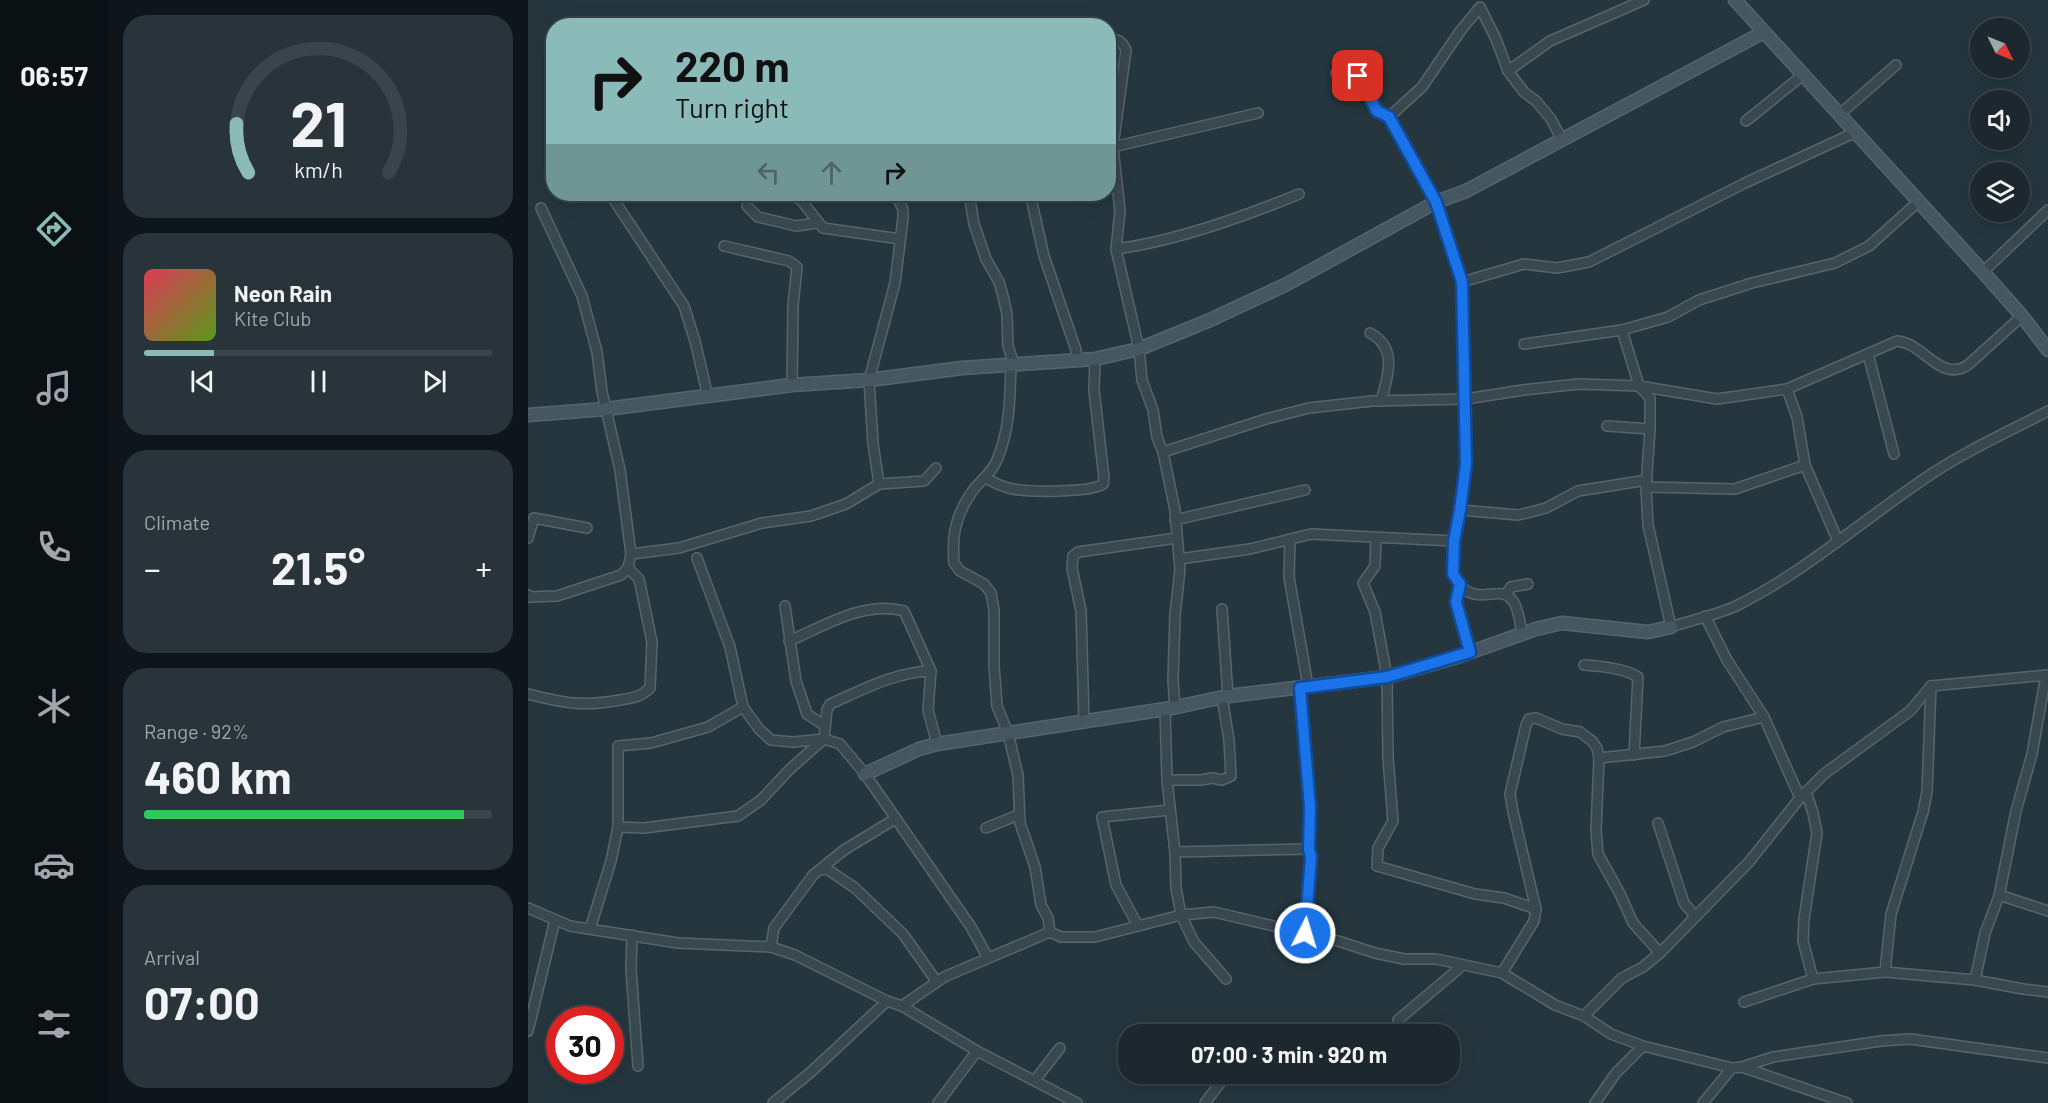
<!DOCTYPE html>
<html lang="en">
<head>
<meta charset="utf-8">
<style>
  body { margin:0; font-family:Barlow,sans-serif; background:#29343a; color:#f1f3f6; height:100vh; display:flex; flex-direction:column; font-size:22px; white-space:nowrap }
  * { box-sizing:border-box; margin:0 }
  p { font-size:20px; color:#a0a6aa }
  .icon { flex:none; width:33px; height:33px; fill:none; stroke:currentColor; stroke-width:2; stroke-linecap:round; stroke-linejoin:round }
  .map { position:relative; flex:1; overflow:hidden }
  .side { display:flex; flex-direction:column; gap:15px; padding:15px; background:#0f1619; width:420px }
  .side>* { flex:none }
  .guide { position:absolute; left:18px; top:18px; width:570px; height:183px; border-radius:24px; box-shadow:0 3px 15px #0003,0 0 0 2px #3a444a; background:#8bbbb9; color:#111; overflow:hidden }
  .needle { width:39px; rotate:133deg }
  .tools { position:absolute; left:1442px; top:18px; display:grid; gap:12px }
  .tools a { display:grid; place-items:center; width:60px; height:60px; border-radius:50%; background:#1c282e; box-shadow:0 3px 15px #0003,0 0 0 2px #3a444a; font-size:30px }
  .speed { position:absolute; left:18px; top:1006px; display:flex; gap:12px; font-size:30px; font-weight:700; text-align:center }
  .speed>* { display:grid; place-content:center; width:78px; height:78px; border-radius:50%; background:#1c282e; box-shadow:0 3px 15px #0003,0 0 0 2px #3a444a; line-height:1 }
  .speed .limit { border:9px solid #d22; background:#fff; color:#111 }
  .pin { position:absolute; display:grid; place-items:center; width:51px; height:51px; color:#fff; margin:-26px; border-radius:12px; box-shadow:0 3px 9px #0006 }
  .me { position:absolute; width:66px; margin:-33px; rotate:5deg; stroke-linejoin:round; filter:drop-shadow(0 0 4px #0008) }
  .turn { display:flex; align-items:center; gap:21px; height:126px; padding:0 30px; font-size:27px }
  .turn .icon { width:78px; height:78px; stroke-width:2.5 }
  .turn b { display:block; font-size:42px; line-height:51px }
  .lanes { display:flex; align-items:center; height:57px; padding:0 30px; background:#0003; justify-content:center; gap:30px; direction:ltr }
  .lanes .off { opacity:.35 }
  .big { font-size:45px; font-weight:700; line-height:1.1 }
  .side .widget { flex:1; display:flex; flex-direction:column; justify-content:center; gap:9px; min-width:0; padding:0 21px; border-radius:24px; background:#29343a }
  .side .dial { align-items:center; gap:0 }
  .dial svg { height:156px; overflow:visible; fill:none; stroke:#3a444a; stroke-width:7; stroke-linecap:round; text-anchor:middle }
  .dial text { fill:#f1f3f6; stroke:none }
  .song { display:flex; align-items:center; gap:18px }
  .cover { width:72px; height:72px; border-radius:9px; background:linear-gradient(135deg,hsl(350 70% 55%),hsl(90 70% 35%)) }
  .played { height:6px; border-radius:3px; background:linear-gradient(90deg,#8bbbb9 20%,#3a444a 20%) }
  .keys { display:flex; justify-content:space-around; direction:ltr }
  .heat { display:flex; justify-content:space-between; align-items:center; font-size:33px; direction:ltr }
  .charge { height:9px; border-radius:4px; background:linear-gradient(90deg,#34c759 92%,#3a444a 0) }
  .trip { position:absolute; left:590px; top:1024px; width:342px; height:60px; border-radius:24px; background:#1c282e; box-shadow:0 3px 15px #0003,0 0 0 2px #3a444a; font-weight:700; line-height:60px; text-align:center }
  main { display:flex; flex:1; min-height:0 }
  .menu { display:flex; flex-direction:column; width:108px; justify-content:space-around; align-items:center; background:#0b1012; color:#a0a6aa }
  .menu .icon { width:42px; height:42px }
  .menu .current { color:#8bbbb9 }
  .menu b { font-size:27px; color:#f1f3f6 }
  .map>svg:first-child { display:block }
  .lines { fill:none; stroke-linecap:round; stroke-linejoin:round }
  .street-casing { stroke:#57646c; stroke-width:12 }
  .secondary-casing { stroke:#57646c; stroke-width:15 }
  .street { stroke:#39474e; stroke-width:9 }
  .secondary { stroke:#475761; stroke-width:12 }
  .route-casing { stroke:#114b97; stroke-width:15 }
  .route { stroke:#1a73e8; stroke-width:10 }
</style>
</head>
<body>
<main>
<nav class="menu">
<b>06:57</b>
<svg class="icon current" aria-label="directions" viewBox="0 0 24 24"><path d="M12 3l9 9-9 9-9-9zM9 14v-3h6M13 9l2 2-2 2"/></svg>
<svg class="icon" aria-label="music" viewBox="0 0 24 24"><path d="M9 18V5l10-2v13"/><circle cx="6" cy="18" r="3"/><circle cx="16" cy="16" r="3"/></svg>
<svg class="icon" aria-label="phone" viewBox="0 0 24 24"><path d="M5 4h4l2 5-3 2q2 4 5 5l2-3 5 2v4C11 20 4 13 5 4z"/></svg>
<svg class="icon" aria-label="climate" viewBox="0 0 24 24"><path d="M12 3v18M4 7l16 10M4 17L20 7"/></svg>
<svg class="icon" aria-label="car" viewBox="0 0 24 24"><path d="M5 17H2v-5l4-1 3-4h7l3 4 3 1v5h-3M9 17h6M6 11h13"/><circle cx="7" cy="17" r="2"/><circle cx="17" cy="17" r="2"/></svg>
<svg class="icon" aria-label="filters" viewBox="0 0 24 24"><path d="M4 7h16M4 17h16"/><circle cx="9" cy="7" r="2"/><circle cx="15" cy="17" r="2"/></svg>
</nav>
<section class="side">
<div class="widget dial"><svg viewBox="0 0 100 80">
<path d="M14 69A42 42 0 1 1 86 69"/>
<path d="M14 69A42 42 0 0 1 8 44" stroke="#8bbbb9"/>
<text x="50" y="56" font-size="32" font-weight="700">21</text>
<text x="50" y="72" font-size="11">km/h</text>
</svg></div>
<div class="widget">
<div class="song"><i class="cover"></i><div><b>Neon Rain</b><p>Kite Club</p></div></div>
<div class="played"></div>
<div class="keys"><svg class="icon" aria-label="previous" viewBox="0 0 24 24"><path d="M18 5L8 12l10 7zM5 5v14"/></svg><svg class="icon" aria-label="pause" viewBox="0 0 24 24"><path d="M8 5v14M16 5v14"/></svg><svg class="icon" aria-label="next" viewBox="0 0 24 24"><path d="M6 5l10 7-10 7zM19 5v14"/></svg></div>
</div>
<div class="widget"><p>Climate</p>
<div class="heat"><a>−</a><b class="big">21.5°</b><a>+</a></div>
</div>
<div class="widget"><p>Range · 92%</p><b class="big">460 km</b><div class="charge"></div></div>
<div class="widget"><p>Arrival</p><b class="big">07:00</b></div>
</section>
<div class="map">
<svg width="1520" height="1103" viewBox="0 0 1520 1103">
  <rect width="100%" height="100%" fill="#25363e"/>
  <g class="lines">
    <g class="street-casing">
      <g id="street">
        <path d="M580,38c10,1 14,3 18,12l-13,97 7,64 -4,38 23,100 3,31 11,30 4,27 6,15 12,58 5,59 -5,46 -2,65 2,28"/>
        <polyline points="980,71 1022,41 1116,0"/>
        <polyline points="1312,114 1368,65"/>
        <polyline points="861,117 894,87 933,30 952,7 968,39 980,71 996,92 1008,101 1023,119 1034,140"/>
        <polyline points="1218,121 1276,74"/>
        <polyline points="585,147 730,113"/>
        <polyline points="82,194 156,306 167,341 180,397"/>
        <polyline points="255,194 272,199 295,228 372,239"/>
        <polyline points="441,194 446,224 458,259 471,282 475,296 479,314 480,346 486,364"/>
        <polyline points="502,194 516,256 548,350 549,359"/>
        <polyline points="219,206 230,217 268,226 289,223"/>
        <polyline points="196,246 261,261 269,267 265,306 264,385"/>
        <path d="M588,249c61,-8 127,-32 183,-55"/>
        <polyline points="1455,272 1520,210"/>
        <polyline points="934,282 996,264 1029,268 1061,262 1217,183 1328,132"/>
        <path d="M1094,330l17,56 11,12v31l-4,58 2,38 23,102c21,-7 45,-12 65,-21 67,-33 126,-85 188,-127 39,-27 82,-46 124,-68"/>
        <path d="M842,333c28,15 18,43 11,68"/>
        <polyline points="996,344 1094,330 1140,317 1171,300 1224,283 1307,263 1341,246 1390,202"/>
        <polyline points="1340,354 1366,454"/>
        <path d="M483,364c-1,33 -1,66 -14,96 -7,16 -18,21 -26,33 -16,24 -19,42 -17,70l6,8 24,13 7,9 3,17v56l3,40 11,27 10,42 2,48 15,44 6,38 7,13 2,14"/>
        <polyline points="1259,389 1269,417 1277,465 1310,541"/>
        <polyline points="1079,426 1122,429"/>
        <path d="M635,452l103,-33 43,-11 63,-7 94,-2 57,-9 56,-6 60,2 78,13 70,-10 110,-48c27,2 43,42 71,24l54,-49"/>
        <path d="M458,478c8,5 17,9 27,11 15,3 78,4 90,-5l1,-6 -10,-88 1,-31"/>
        <polyline points="351,484 345,443 341,380 367,283 375,218 375,209 367,194"/>
        <polyline points="1118,487 1207,489 1277,465"/>
        <polyline points="932,510 990,515 1003,512 1018,508 1050,491 1119,480"/>
        <polyline points="647,520 777,490"/>
        <polyline points="0,538 6,518 59,528"/>
        <polyline points="848,538 847,566 835,583 847,612 859,677 860,758 865,821 850,848 849,866 947,894 976,898 1008,909"/>
        <polyline points="762,539 761,577 780,686"/>
        <path d="M926,541c-1,9 -4,24 -1,33 1,4 6,9 8,12 18,20 40,-3 52,15 6,9 7,22 9,32"/>
        <polyline points="103,554 151,548 234,523 283,516 318,504 351,484 396,481 408,468"/>
        <polyline points="651,559 722,549 783,534 926,541 932,510 938,464 938,399 934,282 908,202 861,117 849,111 830,76 808,73"/>
        <polyline points="932,584 928,602 942,653"/>
        <polyline points="978,594 983,587 1000,584"/>
        <polyline points="0,595 1,597 29,596 93,575 100,568 103,554 92,470 74,392 69,352 54,296 13,208"/>
        <polyline points="257,606 268,681 279,714 297,726"/>
        <polyline points="694,609 700,696"/>
        <polyline points="1177,616 1199,660 1236,717 1272,798"/>
        <path d="M261,641c35,-15 76,-41 115,-30l27,60 -3,39 9,34"/>
        <path d="M1056,665c17,1 40,3 54,12l-4,78"/>
        <path d="M403,671c-36,1 -69,19 -101,33l-3,6 -3,29 16,5 25,30 106,153 17,31"/>
        <polyline points="1520,675 1403,686 1382,711 1296,774 1272,798 1221,862 1132,953 1115,967 1094,978 1056,1016 1083,1034 1115,1046 1204,1068 1214,1067 1245,1057 1353,1041 1382,1039 1520,1058"/>
        <polyline points="772,688 782,807 781,849 783,857 777,933"/>
        <path d="M0,694c36,9 54,13 92,6 12,-2 21,-3 30,-12l2,-46 -13,-63 -11,-11"/>
        <polyline points="637,709 639,780 647,852 648,888 653,915 666,942 698,979"/>
        <polyline points="556,721 553,611 544,568 545,556 550,552 649,538"/>
        <polyline points="1071,758 1137,751 1165,742 1195,727 1236,717"/>
        <polyline points="639,780 673,780 684,778 694,780 703,776 701,740 694,697"/>
        <polyline points="1278,792 1285,813 1289,833 1276,919 1275,941 1285,979"/>
        <polyline points="1130,823 1156,903 1167,916"/>
        <polyline points="90,827 116,828 210,816 233,800 262,769 296,739 265,742 243,740 231,729 215,707 202,647 169,558"/>
        <polyline points="458,828 490,815"/>
        <polyline points="647,852 781,849"/>
        <polyline points="292,870 299,869 327,888 375,934 409,982"/>
        <polyline points="1471,896 1474,896 1520,911"/>
        <polyline points="0,908 42,926 150,943 243,947 267,955 359,1001 374,1006 449,1051 549,1103"/>
        <polyline points="610,926 588,885 574,817 642,810"/>
        <polyline points="62,929 83,861 90,827 90,746 123,743 180,727 215,707"/>
        <polyline points="104,935 103,969 110,1066"/>
        <polyline points="243,947 246,928 285,875 316,850 367,819"/>
        <polyline points="1357,972 1363,914 1395,812 1399,792 1403,686"/>
        <polyline points="974,973 1006,921 1008,909 985,812 982,794 998,725 1001,719 1008,718 1034,729 1052,732 1064,741 1069,748 1071,758 1068,831 1070,854 1092,894 1105,923 1132,953"/>
        <polyline points="1447,980 1457,933 1471,896 1488,811 1504,754 1518,675"/>
        <polyline points="1216,1002 1285,979 1357,972 1447,980 1495,989 1520,992"/>
        <polyline points="374,1006 416,977 522,932 533,937 567,937 653,915 686,912 810,941 847,953 876,959 908,959 974,973 1027,1005 1056,1016"/>
        <polyline points="870,1020 935,965"/>
        <polyline points="0,1031 27,920"/>
        <polyline points="1214,1067 1319,1103"/>
        <polyline points="507,1080 532,1048"/>
        <polyline points="245,1103 283,1072 359,1001"/>
        <polyline points="410,1103 449,1051"/>
        <polyline points="677,1103 699,1074"/>
        <polyline points="1067,1103 1088,1073 1115,1046"/>
        <polyline points="1175,1103 1204,1068"/>
      </g>
    </g>
    <g class="secondary-casing">
      <g id="secondary">
        <polyline points="1207,0 1455,272 1494,316 1520,350"/>
        <polyline points="0,415 78,409 264,385 341,380 434,368 567,359 611,349 682,320 759,284 908,202 938,191 1236,32"/>
        <polyline points="337,774 391,749 409,744 644,708 700,696 859,677 929,657 1008,629 1034,623 1120,632 1143,627"/>
      </g>
    </g>
    <use href="#street" class="street"/>
    <use href="#secondary" class="secondary"/>
  </g>
  <g class="lines">
    <g class="route-casing">
      <polyline id="route" points="777,933 783,857 781,849 782,807 772,688 859,677 942,652 928,602 932,584 925,574 926,541 932,510 938,464 934,282 908,202 861,117 849,111 830,76"/>
    </g>
    <use href="#route" class="route"/>
  </g>
</svg>
<div class="tools">
<a><svg class="needle" viewBox="-14 -14 28 28"><path d="M0-13l5 13h-10z" fill="#e53935"/><path d="M0 13l5-13h-10z" fill="#a0a6aa"/></svg></a>
<a><svg class="icon" aria-label="sound" viewBox="0 0 24 24"><path d="M4 9h4l5-4v14l-5-4H4zM17 9q2 3 0 6"/></svg></a>
<a><svg class="icon" aria-label="layers" viewBox="0 0 24 24"><path d="M12 4l9 5-9 5-9-5zM3 14l9 5 9-5"/></svg></a>
</div>
<div class="speed"><div class="limit">30</div></div>
<div class="pin" style="left:830px;top:76px;background:#d93025"><svg class="icon" aria-label="arrive" viewBox="0 0 24 24"><path d="M6 21V4h12l-3 4 3 4H6"/></svg></div>
<svg class="me" style="left:777px;top:933px" viewBox="-20 -20 40 40"><circle r="17" fill="#1a73e8" stroke="#fff" stroke-width="3"/><path d="M0-11L8 9 0 5-8 9z" fill="#fff"/></svg>
<div class="trip">07:00 · 3 min · 920 m</div>
<div class="guide">
<div class="turn"><svg class="icon" aria-label="right" viewBox="0 0 24 24"><path d="M7 20v-9h11M14 6l5 5-5 5"/></svg><div><b>220 m</b>Turn right</div></div>
<div class="lanes"><svg class="icon off" aria-label="left" viewBox="0 0 24 24"><path d="M17 20v-9H6M10 6l-5 5 5 5"/></svg><svg class="icon off" aria-label="ahead" viewBox="0 0 24 24"><path d="M12 20V5M6 11l6-6 6 6"/></svg><svg class="icon" aria-label="right" viewBox="0 0 24 24"><path d="M7 20v-9h11M14 6l5 5-5 5"/></svg></div>
</div>
</div>
</main>
</body>
</html>
